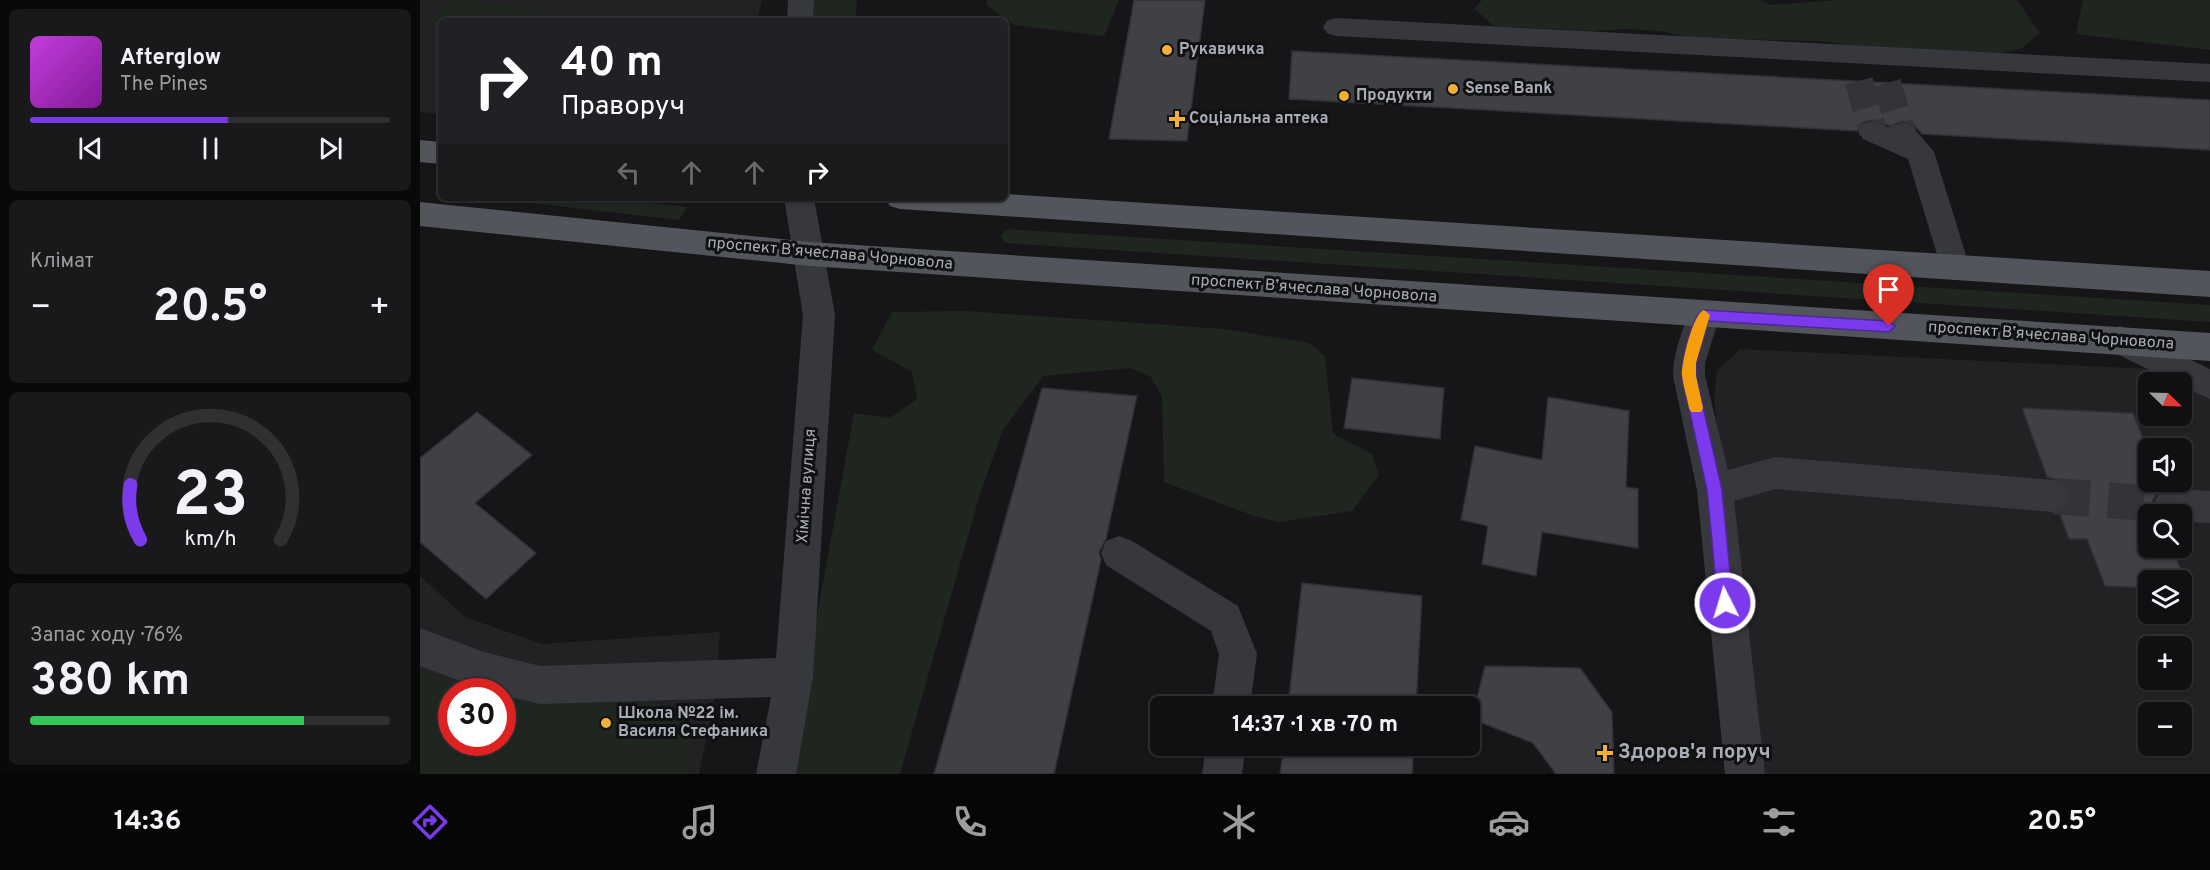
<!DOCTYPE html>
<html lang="uk">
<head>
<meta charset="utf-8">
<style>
  body { margin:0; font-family:Overpass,sans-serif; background:#19191b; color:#f1f3f6; height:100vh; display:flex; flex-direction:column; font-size:22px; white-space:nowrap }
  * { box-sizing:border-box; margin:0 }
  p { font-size:20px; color:#9c9d9f }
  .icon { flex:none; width:33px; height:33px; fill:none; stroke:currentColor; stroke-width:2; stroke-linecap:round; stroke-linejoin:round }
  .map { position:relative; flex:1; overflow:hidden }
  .panel { display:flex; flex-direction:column; gap:9px; padding:9px; background:#09090a; width:420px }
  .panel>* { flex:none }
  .top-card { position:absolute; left:18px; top:18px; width:570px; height:183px; border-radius:9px; box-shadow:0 2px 4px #0004,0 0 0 2px #303032; background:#202124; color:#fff; overflow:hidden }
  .needle { width:39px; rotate:113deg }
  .controls { position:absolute; left:1718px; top:372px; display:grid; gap:12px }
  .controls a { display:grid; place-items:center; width:54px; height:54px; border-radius:9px; background:#101012; box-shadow:0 2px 4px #0004,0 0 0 2px #303032; font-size:30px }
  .speed { position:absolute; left:18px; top:678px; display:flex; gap:12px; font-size:30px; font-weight:700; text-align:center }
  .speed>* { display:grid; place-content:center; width:78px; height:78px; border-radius:50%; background:#101012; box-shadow:0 2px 4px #0004,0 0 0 2px #303032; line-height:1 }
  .speed .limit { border:9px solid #d22; background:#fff; color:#111 }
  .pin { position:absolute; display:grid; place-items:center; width:51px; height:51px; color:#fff; margin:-62px -26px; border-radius:50% 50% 50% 0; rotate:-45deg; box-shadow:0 0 6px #0007 }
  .pin .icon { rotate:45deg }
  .me { position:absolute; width:66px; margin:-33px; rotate:355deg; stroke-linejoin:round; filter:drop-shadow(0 0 4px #0008) }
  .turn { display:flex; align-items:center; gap:21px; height:126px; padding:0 24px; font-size:27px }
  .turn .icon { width:78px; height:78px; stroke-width:2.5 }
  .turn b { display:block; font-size:42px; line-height:51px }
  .lanes { display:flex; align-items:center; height:57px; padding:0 24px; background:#0003; justify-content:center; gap:30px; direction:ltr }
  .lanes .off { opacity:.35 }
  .big { font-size:45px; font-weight:700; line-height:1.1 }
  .panel .card { flex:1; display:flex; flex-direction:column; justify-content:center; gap:9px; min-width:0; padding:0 21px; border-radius:9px; background:#19191b }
  .panel .dial { align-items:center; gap:0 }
  .dial svg { height:156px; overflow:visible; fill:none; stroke:#303032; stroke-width:7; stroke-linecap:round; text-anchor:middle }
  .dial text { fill:#f1f3f6; stroke:none }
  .song { display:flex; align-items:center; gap:18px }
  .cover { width:72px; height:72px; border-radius:9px; background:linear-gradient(135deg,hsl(290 70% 55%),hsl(290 70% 35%)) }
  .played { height:6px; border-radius:3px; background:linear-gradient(90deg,#7c3aed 55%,#303032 55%) }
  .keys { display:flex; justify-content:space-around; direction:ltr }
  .heat { display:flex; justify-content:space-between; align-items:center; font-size:33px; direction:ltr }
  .charge { height:9px; border-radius:4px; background:linear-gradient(90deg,#34c759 76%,#303032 0) }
  .trip { position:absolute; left:730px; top:696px; width:330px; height:60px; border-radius:9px; background:#101012; box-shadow:0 2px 4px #0004,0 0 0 2px #303032; font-weight:700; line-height:60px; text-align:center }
  .menu { display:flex; height:96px; justify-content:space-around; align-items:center; background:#060607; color:#9c9d9f }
  .menu .icon { width:42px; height:42px }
  .menu .selected { color:#7c3aed }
  .menu b { font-size:27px; color:#f1f3f6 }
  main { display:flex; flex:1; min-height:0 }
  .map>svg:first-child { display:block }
  .built { fill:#222225; fill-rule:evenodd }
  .green { fill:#1e261f; fill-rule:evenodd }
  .building { fill:#404145; stroke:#303034; stroke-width:1.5 }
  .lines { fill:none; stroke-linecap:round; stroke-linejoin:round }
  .minor-tunnel-far1 { stroke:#333438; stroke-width:28; stroke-dasharray:28 14; stroke-linecap:butt }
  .minor-tunnel { stroke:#333438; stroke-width:36; stroke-dasharray:36 18; stroke-linecap:butt }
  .minor { fill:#37383d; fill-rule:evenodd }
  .major { fill:#53555c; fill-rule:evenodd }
  .route { fill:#7c3aed; stroke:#51269a; stroke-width:1.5 }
  .slow { fill:#f59e0b }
  .poi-dot { fill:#f2b134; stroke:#111113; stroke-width:2 }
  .labels { text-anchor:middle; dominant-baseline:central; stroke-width:6; stroke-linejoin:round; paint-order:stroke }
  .poi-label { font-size:16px; font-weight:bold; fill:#a8adb8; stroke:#111113; text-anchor:start }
  .street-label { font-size:16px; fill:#a8adb8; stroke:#111113 }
  .near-poi-label { font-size:20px; font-weight:bold; fill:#a8adb8; stroke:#111113; text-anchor:start }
</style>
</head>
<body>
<main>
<section class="panel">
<div class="card">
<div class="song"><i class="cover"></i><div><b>Afterglow</b><p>The Pines</p></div></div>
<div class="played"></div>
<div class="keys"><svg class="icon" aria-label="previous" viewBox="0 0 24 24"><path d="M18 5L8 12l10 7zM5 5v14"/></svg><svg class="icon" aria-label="pause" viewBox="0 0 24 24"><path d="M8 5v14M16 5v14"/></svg><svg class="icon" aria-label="next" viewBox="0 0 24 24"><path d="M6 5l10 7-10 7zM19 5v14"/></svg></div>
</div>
<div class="card"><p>Клімат</p>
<div class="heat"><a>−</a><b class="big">20.5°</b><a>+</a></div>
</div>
<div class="card dial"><svg viewBox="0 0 100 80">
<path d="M14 69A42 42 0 1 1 86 69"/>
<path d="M14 69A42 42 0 0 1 9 41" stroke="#7c3aed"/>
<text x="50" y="56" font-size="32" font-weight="700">23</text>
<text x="50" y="72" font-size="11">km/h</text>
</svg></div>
<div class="card"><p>Запас ходу · 76%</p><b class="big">380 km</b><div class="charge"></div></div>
</section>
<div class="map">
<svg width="1790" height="774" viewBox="0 0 1790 774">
  <rect width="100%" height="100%" fill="#161618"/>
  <g class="built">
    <polygon points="0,0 342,0 337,21 21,21 21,114 0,112"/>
    <path d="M1320,349l470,23v402h-453l-43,-375 3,-28zM1728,382h33v34h-33zM1728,448h33v34h-33zM1728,514h33v34h-33zM1728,580h33v34h-33zM1728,646h33v34h-33zM1728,712h33v34h-33z"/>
    <path d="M0,576l45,41 77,27 178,-12 -5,64 -16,78h-279zM39,682l246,13h-202l-1,47h-50v-50l38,-1z"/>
  </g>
  <g class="green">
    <polygon points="30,0 111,7 123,15 119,21 21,21 21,28 5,26"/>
    <polygon points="392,0 437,0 435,21 389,21"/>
    <polygon points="567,0 699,0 684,36 594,25 567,5"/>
    <polygon points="1062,0 1341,0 1350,5 1417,0 1597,0 1620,33 1602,48 1573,55 1435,46 1401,41 1273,38 1240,31 1206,29 1173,31 1075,26 1054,9"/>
    <polygon points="1663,0 1790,0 1790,50 1656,34"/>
    <polygon points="67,198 183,198 267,207 259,220"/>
    <polygon points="586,229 1790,305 1790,322 586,243 580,237"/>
    <polygon points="546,311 804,329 889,343 905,356 913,434 952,454 959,475 932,511 859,522 834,516 744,482 742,397 731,377 711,368 623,376 583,430 560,494 480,774 368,774 434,413 470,418 497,399 492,372 452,350 472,312"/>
    <path d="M0,670l28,12 64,9 148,13 30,28 -2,42h-268zM32,692h50v50h-50z"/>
  </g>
  <g class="building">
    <polygon points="714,0 785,0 767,141 689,139"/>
    <polygon points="872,51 1790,100 1790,150 1502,134 1494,125 1483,121 1471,126 1452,120 1442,123 1437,131 869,99"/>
    <polygon points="932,378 1024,388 1020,439 924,428"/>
    <polygon points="622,388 717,396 686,539 679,552 681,560 634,774 514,774"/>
    <polygon points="1128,397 1209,411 1206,487 1218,489 1218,548 1122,532 1116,576 1062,564 1068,526 1041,520 1055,446 1122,460"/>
    <polygon points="1602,408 1713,413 1728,450 1728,482 1741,482 1744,489 1737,492 1731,504 1736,514 1728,514 1728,548 1752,548 1770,591 1761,590 1761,580 1728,580 1728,588 1685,586 1667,539 1649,539 1639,512 1648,508 1654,495 1647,483 1627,477"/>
    <polygon points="57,412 112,455 55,503 116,553 66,599 0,542 0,458"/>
    <polygon points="882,583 1002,596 996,706 868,706"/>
    <polygon points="1065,666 1160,668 1192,712 1194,774 1136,774 1113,743 1062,723 1057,698"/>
    <polygon points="864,746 994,746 992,774 860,774"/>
  </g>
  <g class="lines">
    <g class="minor-tunnel-far1">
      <polyline points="1439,81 1453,132"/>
      <polyline points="1467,83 1482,133"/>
    </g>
    <polyline class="minor-tunnel" points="1634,496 1751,505"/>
    <g class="minor">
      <polygon points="368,0 394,0 393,21 367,21"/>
      <polygon points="916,18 1790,64 1790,82 916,36 907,33 903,27 907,21"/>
      <polygon points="1453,122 1471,128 1482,123 1492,126 1514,152 1550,268 1546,277 1535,280 1524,277 1488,159 1443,139 1439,132 1443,125"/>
      <polygon points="364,198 394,198 415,315 393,677 376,774 336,774 351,697 120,704 82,695 82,692 64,690 0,666 0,628 64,652 120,666 356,658 383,315"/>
      <path d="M1284,302l11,4 5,9 -15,48v13l23,94 47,-13 279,23 12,5 6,11 -6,11 -12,5 -279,-23 -41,12 31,273h-40l-28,-284 -24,-114c0,-23 10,-50 20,-70z"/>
      <polygon points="1700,326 1790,369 1790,399 1761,386 1761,382 1754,382 1689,350 1684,340 1689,330"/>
      <polygon points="1751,489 1790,491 1790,523 1761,522 1761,514 1738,514 1733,505 1739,493"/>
      <polygon points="699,536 712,541 818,606 837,654 830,706 792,706 799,654 791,631 686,565 681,553 686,541"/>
      <polygon points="786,746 826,746 822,774 782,774"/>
    </g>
    <g class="major">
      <polygon points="0,140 21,142 21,164 0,162"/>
      <polygon points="585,194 1790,271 1790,297 480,209 470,206 465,198 585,198"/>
      <polygon points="0,202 390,242 1790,333 1790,361 390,266 0,226"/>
    </g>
  </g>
  <path class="route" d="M1284,310l185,11 6,5 -6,6 -181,-11 -12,42v13l26,114 11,113 -2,5 -6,3 -5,-3 -2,-5 -11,-113 -25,-114c0,-13 10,-63 22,-66z"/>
  <path class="slow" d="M1284,310l6,5 -14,48v13l7,32 -2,4h-10l-2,-4c-2,-11 -6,-22 -7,-33 -1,-11 11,-62 22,-65z"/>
  <g class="poi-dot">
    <circle cx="747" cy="50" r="6"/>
    <circle cx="1033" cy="89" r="6"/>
    <circle cx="924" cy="96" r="6"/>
    <path d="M754 110h6v6h6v6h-6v6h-6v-6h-6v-6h6z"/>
    <circle cx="186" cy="723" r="6"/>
    <path d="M1182 744h6v6h6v6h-6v6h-6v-6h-6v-6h6z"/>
  </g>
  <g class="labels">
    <g class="poi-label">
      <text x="759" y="50">Рукавичка</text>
      <text x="1045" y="89">Sense Bank</text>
      <text x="936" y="96">Продукти</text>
      <text x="769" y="119">Соціальна аптека</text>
      <text x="198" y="714">Школа №22 ім.<tspan x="198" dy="18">Василя Стефаника</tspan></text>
    </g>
    <g class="street-label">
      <text transform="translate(410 254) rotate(5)">проспект Вʼячеслава Чорновола</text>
      <text transform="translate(894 289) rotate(4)">проспект Вʼячеслава Чорновола</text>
      <text transform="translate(1631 336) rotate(4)">проспект Вʼячеслава Чорновола</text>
      <text transform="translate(387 486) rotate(-86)">Хімічна вулиця</text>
    </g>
    <g class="near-poi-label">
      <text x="1198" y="753">Здоров'я поруч</text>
    </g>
  </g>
</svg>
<div class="controls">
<a><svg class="needle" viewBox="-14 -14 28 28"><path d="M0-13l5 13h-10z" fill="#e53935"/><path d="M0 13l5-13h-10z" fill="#9c9d9f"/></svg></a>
<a><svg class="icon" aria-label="sound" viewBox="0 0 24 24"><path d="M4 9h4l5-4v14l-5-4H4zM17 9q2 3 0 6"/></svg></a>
<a><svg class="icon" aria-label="search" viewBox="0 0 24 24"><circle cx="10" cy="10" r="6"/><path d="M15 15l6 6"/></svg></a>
<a><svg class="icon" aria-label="layers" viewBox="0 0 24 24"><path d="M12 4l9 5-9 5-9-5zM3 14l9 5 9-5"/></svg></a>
<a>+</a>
<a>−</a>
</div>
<div class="speed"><div class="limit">30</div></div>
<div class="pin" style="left:1469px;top:326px;background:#d93025"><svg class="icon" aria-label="arrive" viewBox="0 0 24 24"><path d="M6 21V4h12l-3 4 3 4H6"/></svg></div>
<svg class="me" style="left:1305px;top:603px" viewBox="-20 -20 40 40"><circle r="17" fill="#7c3aed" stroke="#fff" stroke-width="3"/><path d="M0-11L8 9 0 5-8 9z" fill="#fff"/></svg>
<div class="trip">14:37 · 1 хв · 70 m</div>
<div class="top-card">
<div class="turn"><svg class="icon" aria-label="right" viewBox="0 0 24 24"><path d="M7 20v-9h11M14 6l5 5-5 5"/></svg><div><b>40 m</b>Праворуч</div></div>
<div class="lanes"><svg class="icon off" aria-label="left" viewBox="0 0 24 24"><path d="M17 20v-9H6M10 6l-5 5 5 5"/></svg><svg class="icon off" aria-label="ahead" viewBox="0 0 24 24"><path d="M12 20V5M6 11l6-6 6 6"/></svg><svg class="icon off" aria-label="ahead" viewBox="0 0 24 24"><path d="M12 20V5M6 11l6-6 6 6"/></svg><svg class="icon" aria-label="right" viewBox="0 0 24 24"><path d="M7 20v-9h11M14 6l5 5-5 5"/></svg></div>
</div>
</div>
</main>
<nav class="menu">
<b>14:36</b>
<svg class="icon selected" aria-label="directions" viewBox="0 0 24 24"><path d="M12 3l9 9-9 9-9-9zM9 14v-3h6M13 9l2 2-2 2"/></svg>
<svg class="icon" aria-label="music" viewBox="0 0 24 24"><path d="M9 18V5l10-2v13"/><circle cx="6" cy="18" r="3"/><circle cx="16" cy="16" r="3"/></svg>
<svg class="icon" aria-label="phone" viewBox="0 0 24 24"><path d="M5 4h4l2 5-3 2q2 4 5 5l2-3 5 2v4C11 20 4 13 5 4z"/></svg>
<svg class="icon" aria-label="climate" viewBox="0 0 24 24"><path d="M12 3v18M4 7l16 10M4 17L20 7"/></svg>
<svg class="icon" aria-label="car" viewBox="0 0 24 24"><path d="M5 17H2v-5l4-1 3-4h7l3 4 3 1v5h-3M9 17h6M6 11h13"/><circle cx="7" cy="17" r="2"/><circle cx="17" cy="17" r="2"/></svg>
<svg class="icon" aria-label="filters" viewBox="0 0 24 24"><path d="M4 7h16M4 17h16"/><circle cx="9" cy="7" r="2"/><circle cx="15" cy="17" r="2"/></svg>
<b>20.5°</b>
</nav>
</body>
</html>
